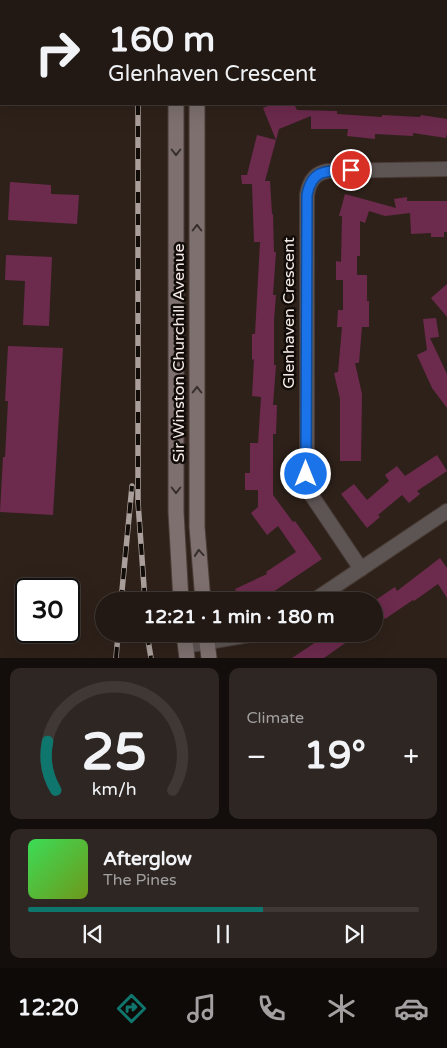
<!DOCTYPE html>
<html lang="en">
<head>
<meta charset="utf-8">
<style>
  body { margin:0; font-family:"Varela Round",sans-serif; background:#2e2622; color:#f1f3f6; height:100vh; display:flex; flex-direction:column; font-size:19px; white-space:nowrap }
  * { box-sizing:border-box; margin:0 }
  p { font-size:16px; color:#a2a0a0 }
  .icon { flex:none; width:28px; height:28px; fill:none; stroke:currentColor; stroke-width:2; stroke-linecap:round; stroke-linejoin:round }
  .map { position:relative; height:658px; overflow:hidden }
  .details { display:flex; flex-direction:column; gap:10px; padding:10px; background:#130e0b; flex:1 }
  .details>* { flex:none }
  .banner { position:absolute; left:0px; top:0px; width:448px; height:105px; box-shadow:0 5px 20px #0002,0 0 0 1px #3f3834; background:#221914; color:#f1f3f6; overflow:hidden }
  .speed { position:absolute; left:15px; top:578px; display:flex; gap:10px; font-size:25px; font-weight:700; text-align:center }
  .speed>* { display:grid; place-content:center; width:65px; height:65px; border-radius:50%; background:#221914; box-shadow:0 5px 20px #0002,0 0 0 1px #3f3834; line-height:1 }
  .speed .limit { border:2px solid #111; border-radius:8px; background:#fff; color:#111 }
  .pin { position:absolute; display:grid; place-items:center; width:42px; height:42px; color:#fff; margin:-21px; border:2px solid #fff; border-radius:50%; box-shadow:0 1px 5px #0007 }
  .me { position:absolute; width:55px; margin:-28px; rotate:0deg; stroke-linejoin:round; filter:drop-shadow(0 0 4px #0008) }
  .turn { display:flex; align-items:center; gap:18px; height:105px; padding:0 25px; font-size:22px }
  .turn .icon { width:65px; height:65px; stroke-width:2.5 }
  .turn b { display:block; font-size:35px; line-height:42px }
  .big { font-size:38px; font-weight:700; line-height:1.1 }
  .details .card { flex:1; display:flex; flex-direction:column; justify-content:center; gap:8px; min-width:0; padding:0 18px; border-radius:10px; background:#2e2622 }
  .details .dial { align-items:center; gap:0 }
  .dial svg { height:130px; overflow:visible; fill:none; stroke:#3f3834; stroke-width:7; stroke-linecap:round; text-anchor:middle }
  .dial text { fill:#f1f3f6; stroke:none }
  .song { display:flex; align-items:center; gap:15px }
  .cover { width:60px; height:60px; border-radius:8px; background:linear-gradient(135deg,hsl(130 70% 55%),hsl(80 70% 35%)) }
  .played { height:5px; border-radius:2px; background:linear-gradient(90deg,#0f766e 60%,#3f3834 60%) }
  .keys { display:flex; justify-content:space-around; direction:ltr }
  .heat { display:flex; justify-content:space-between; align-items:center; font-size:28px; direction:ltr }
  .details .tiles { flex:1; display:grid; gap:10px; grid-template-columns:1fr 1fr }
  .card:last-child { grid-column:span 2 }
  .trip { position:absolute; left:95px; top:592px; width:288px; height:50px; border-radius:25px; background:#221914; box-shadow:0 5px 20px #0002,0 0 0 1px #3f3834; font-weight:700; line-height:50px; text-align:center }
  .dock { display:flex; height:80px; justify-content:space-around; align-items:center; background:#0e0a08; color:#a2a0a0 }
  .dock .icon { width:35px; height:35px }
  .dock .active { color:#0f766e }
  .dock b { font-size:22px; color:#f1f3f6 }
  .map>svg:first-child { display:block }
  .building { fill:#6c2a4d }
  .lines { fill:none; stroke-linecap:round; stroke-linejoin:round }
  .minor-casing { stroke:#4a3d37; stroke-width:16 }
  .secondary-casing { stroke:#4a3d37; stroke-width:17 }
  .minor { stroke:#5d5554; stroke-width:14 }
  .secondary { stroke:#7d706e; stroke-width:15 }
  .rail-casing { stroke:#aa9f9a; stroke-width:5.5 }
  .rail { stroke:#120c09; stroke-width:4; stroke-dasharray:11; stroke-linecap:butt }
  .oneway { stroke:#372f2c }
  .route-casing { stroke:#114b97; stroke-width:12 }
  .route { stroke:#1a73e8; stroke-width:9 }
  .labels { text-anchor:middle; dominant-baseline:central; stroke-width:5; stroke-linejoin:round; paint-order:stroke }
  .street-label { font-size:16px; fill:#f4eae6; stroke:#120c09 }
</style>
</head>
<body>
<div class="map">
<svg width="447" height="658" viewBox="0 0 447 658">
  <rect width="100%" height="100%" fill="#2e211a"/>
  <g class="building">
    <polygon points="273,104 294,104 297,110 337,111 337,114 382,117 382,115 420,117 421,115 447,119 447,133 446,138 413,133 413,136 375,134 375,139 347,136 348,129 311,129 311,116 279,129 265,181 270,181 272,214 273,214 274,252 276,252 273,295 276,295 274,320 274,365 276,365 273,405 277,405 276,434 273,434 273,495 293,522 295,521 322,559 273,592 255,601 241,601 235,589 267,574 266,572 296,552 278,526 267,535 251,513 258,507 258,490 245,490 245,473 250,473 250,443 258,443 261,397 252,396 254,359 252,360 252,334 255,334 260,242 254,242 252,184 242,184 241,175 247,175 257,135 276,140 263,108"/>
    <polygon points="10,182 51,185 51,194 79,195 77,224 8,220"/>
    <polygon points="345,194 396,208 394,199 407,197 407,201 447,201 447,232 444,232 444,237 431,237 431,233 411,234 410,213 385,216 369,211 365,223 360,221 360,256 357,256 357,275 367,275 367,301 369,301 369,327 362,327 359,363 355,363 362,394 361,461 340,461 340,399 334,373 338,372 342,327 337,327 338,310 343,310 343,280 336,280 336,261 341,262 342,216 339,216"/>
    <polygon points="6,255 52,257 49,326 23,325 25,281 5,280"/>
    <polygon points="447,284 447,317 431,298"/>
    <polygon points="436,318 439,337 430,338 447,374 447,408 432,388 417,355 427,350 423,319"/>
    <polygon points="8,346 63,348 53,515 0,512 3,457 5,457 8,401 5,401"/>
    <polygon points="437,455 447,471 417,491 420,494 409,503 402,495 378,515 380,517 367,528 341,494 354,484 367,500 389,481 385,475 397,466 405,476"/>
    <polygon points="440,558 447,568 447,598 438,584 414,601 413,600 385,619 383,616 374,623 374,601 395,587 397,591"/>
    <polygon points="328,634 358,634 324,658 292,658"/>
  </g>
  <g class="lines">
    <g class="minor-casing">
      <g id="minor">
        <polyline points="380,0 383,1"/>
        <polyline points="446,3 447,3"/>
        <path d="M361,569l-49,-73 -5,-13v-288c2,-12 7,-22 21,-24l119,-2"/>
        <polyline points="313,601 447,511"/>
        <polyline points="185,646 256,634"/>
      </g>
    </g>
    <g class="secondary-casing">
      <g id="secondary">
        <polyline points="175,0 175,1"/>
        <polyline points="197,0 197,1"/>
        <polyline points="176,104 176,512 181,601"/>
        <polyline points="197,104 197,527 203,601"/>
        <polyline points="184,634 187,658"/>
        <polyline points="206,634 209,658"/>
      </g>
    </g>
    <use href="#minor" class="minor"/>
    <use href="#secondary" class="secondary"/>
    <g class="rail-casing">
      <g id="rail">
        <polyline points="137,0 137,1"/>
        <polyline points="138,104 138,502 145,601"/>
        <polyline points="121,601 132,486"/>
        <polyline points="147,634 151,658"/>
        <polyline points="116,658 118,634"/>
      </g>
    </g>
    <use href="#rail" class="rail"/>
  </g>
  <defs><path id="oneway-chevron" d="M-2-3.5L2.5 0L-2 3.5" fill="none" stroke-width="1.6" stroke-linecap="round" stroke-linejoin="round" transform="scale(1.25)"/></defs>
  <g class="oneway">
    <use href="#oneway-chevron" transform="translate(176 152) rotate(90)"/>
    <use href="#oneway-chevron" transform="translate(197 228) rotate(-90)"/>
    <use href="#oneway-chevron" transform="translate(197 390) rotate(-90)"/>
    <use href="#oneway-chevron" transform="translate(176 490) rotate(90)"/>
    <use href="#oneway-chevron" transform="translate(199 553) rotate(-95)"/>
  </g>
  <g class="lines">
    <g class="route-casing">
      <path id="route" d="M306,474l1,-279c5,-27 21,-24 44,-25"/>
    </g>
    <use href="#route" class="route"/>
  </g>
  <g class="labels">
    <g class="street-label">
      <text transform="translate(289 313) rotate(-90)">Glenhaven Crescent</text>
      <text transform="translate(179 353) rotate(-90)">Sir Winston Churchill Avenue</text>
    </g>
  </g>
</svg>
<div class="speed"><div class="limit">30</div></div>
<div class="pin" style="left:351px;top:170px;background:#d93025"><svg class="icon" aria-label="arrive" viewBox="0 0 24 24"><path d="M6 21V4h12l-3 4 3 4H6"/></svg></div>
<svg class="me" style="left:306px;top:474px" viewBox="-20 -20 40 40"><circle r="17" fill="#1a73e8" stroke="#fff" stroke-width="3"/><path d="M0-11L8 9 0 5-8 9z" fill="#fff"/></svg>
<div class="trip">12:21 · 1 min · 180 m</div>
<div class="banner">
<div class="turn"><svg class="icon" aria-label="right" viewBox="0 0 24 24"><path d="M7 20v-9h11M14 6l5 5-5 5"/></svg><div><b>160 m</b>Glenhaven Crescent</div></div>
</div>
</div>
<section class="details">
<div class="tiles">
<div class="card dial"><svg viewBox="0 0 100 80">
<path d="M14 69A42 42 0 1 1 86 69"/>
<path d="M14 69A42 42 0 0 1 9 39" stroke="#0f766e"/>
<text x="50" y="56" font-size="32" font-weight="700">25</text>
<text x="50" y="72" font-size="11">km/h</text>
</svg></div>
<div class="card"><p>Climate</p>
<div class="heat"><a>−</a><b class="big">19°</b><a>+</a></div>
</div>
<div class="card">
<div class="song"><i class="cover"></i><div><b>Afterglow</b><p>The Pines</p></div></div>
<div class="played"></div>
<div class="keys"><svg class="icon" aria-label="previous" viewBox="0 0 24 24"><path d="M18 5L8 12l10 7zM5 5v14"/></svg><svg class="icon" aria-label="pause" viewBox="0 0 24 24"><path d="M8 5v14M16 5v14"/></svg><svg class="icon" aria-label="next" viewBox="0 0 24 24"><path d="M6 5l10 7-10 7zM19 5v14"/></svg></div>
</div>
</div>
</section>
<nav class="dock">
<b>12:20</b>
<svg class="icon active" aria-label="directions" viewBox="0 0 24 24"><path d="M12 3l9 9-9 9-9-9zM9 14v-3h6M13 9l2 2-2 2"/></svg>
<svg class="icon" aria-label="music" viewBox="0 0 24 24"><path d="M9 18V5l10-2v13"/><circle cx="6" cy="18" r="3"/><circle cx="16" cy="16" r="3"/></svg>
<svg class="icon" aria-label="phone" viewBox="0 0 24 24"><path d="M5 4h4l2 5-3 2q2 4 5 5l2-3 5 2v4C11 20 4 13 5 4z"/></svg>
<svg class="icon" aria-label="climate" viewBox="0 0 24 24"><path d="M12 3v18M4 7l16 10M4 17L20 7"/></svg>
<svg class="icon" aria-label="car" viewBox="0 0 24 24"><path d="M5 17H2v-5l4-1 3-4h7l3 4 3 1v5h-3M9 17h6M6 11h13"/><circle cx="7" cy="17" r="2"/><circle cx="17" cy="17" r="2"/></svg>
</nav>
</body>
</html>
